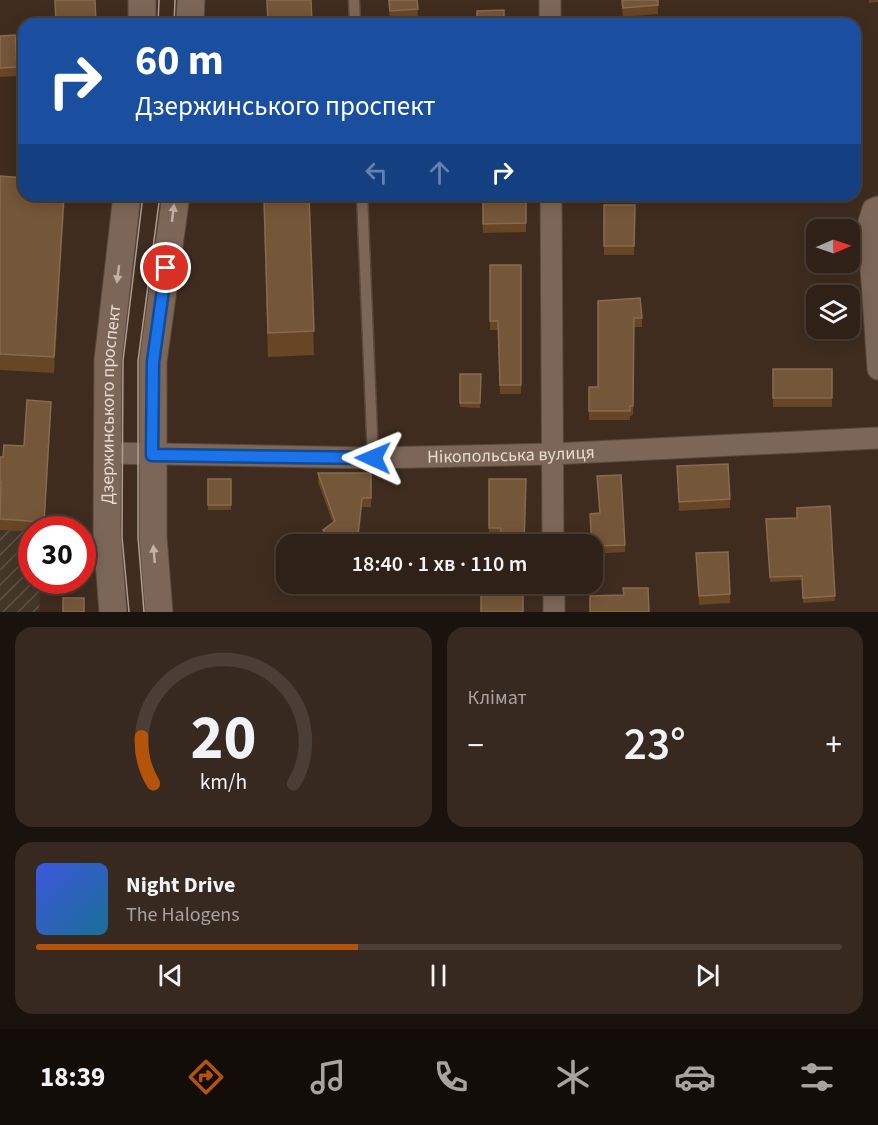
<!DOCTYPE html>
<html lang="uk">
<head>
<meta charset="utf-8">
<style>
  body { margin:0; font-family:"Source Sans 3",sans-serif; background:#372920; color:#f1f3f6; height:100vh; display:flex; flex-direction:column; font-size:22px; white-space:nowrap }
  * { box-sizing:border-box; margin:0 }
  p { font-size:20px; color:#a7a3a1 }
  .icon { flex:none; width:33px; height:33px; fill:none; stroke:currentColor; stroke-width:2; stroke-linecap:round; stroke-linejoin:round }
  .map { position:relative; height:612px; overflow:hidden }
  .details { display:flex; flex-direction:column; gap:15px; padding:15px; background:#1a120d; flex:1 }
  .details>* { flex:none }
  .guide { position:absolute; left:18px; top:18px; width:843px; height:183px; border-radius:18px; box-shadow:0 3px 15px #0003,0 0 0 2px #4a3e36; background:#1a4fa0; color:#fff; overflow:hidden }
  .needle { width:39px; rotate:88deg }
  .fabs { position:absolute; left:806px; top:219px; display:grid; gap:12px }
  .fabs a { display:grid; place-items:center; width:54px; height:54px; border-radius:12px; background:#2f2117; box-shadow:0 3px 15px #0003,0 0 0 2px #4a3e36; font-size:30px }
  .speed { position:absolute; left:18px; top:516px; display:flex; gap:12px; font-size:30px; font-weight:700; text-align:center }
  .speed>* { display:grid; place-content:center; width:78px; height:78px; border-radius:50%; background:#2f2117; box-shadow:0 3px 15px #0003,0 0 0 2px #4a3e36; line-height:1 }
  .speed .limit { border:9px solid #d22; background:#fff; color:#111 }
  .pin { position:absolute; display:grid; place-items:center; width:51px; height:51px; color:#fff; margin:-26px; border:3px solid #fff; border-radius:50%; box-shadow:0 2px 6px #0007 }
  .me { position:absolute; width:66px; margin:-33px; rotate:271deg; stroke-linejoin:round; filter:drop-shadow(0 0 4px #0008) }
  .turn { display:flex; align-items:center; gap:21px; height:126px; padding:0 18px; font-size:27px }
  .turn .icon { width:78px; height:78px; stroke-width:2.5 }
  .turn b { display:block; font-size:42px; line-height:51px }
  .lanes { display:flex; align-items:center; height:57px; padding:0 18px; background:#0003; justify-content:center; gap:30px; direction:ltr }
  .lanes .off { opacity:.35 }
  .big { font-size:45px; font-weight:600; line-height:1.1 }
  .details .widget { flex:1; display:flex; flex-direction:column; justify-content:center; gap:9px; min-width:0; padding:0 21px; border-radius:18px; background:#372920 }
  .details .dial { align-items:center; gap:0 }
  .dial svg { height:156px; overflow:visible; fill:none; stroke:#4a3e36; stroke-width:7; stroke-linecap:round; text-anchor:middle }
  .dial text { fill:#f1f3f6; stroke:none }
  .song { display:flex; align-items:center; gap:18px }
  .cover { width:72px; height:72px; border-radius:9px; background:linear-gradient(135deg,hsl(230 70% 55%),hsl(200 70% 35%)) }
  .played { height:6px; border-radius:3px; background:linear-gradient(90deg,#b45309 40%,#4a3e36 40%) }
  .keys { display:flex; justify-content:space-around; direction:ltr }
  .heat { display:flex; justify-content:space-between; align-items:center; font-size:33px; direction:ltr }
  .details .tiles { flex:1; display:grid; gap:15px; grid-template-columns:1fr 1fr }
  .widget:last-child { grid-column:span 2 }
  .trip { position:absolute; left:276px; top:534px; width:327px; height:60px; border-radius:18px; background:#2f2117; box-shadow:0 3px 15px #0003,0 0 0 2px #4a3e36; font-weight:600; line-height:60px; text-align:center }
  .menu { display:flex; height:96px; justify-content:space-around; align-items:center; background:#130d09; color:#a7a3a1 }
  .menu .icon { width:42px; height:42px }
  .menu .active { color:#b45309 }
  .menu b { font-size:27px; color:#f1f3f6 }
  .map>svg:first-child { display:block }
  .industrial { fill:url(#industrial-furrows) }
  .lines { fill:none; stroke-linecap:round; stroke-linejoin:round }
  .service-casing { stroke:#58483d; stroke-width:13 }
  .minor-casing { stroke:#58483d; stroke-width:23 }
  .tertiary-casing { stroke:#58483d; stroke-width:29 }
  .service { stroke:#7c6657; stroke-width:10 }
  .minor { stroke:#7c6657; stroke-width:21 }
  .tertiary { stroke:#7c6657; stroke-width:27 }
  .tram { stroke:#ab9d92; stroke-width:1.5 }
  .wall { fill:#664625 }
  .shaded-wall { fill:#50351b }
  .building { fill:#745638; stroke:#866b50; stroke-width:1.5 }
  .oneway { fill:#c2b2a7 }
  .route-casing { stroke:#114b97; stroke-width:15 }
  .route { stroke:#1a73e8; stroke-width:10 }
  .labels { text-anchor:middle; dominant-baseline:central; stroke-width:5; stroke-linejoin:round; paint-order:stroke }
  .street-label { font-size:18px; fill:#e7dbd2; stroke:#3f2c1f }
</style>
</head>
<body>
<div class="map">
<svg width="878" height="612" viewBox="0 0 878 612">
  <defs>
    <pattern id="industrial-furrows" width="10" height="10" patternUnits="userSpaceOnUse" patternTransform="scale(1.5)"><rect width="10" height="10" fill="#423627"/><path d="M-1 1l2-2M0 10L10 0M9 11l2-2" fill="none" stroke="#5d5245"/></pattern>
  </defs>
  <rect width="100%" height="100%" fill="#3f2c1f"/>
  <polygon class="industrial" points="0,530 31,532 32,580 41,581 39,612 0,612"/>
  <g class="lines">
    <g class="service-casing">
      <g id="service">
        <polyline points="354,0 355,24"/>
        <polyline points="362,195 373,458"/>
      </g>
    </g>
    <g class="minor-casing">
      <g id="minor">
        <polyline points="550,0 550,24"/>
        <polyline points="551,195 553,544"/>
        <polyline points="878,207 873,209 868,225 878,369"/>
        <path id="s1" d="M107,453l266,5 179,-4 326,-16"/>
        <polyline points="554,584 554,612"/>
      </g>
    </g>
    <g class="tertiary-casing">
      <g id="tertiary">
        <polyline points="142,24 142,0"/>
        <polyline points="190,24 191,0"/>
        <path id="s2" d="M113,612l-6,-76 1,-176 19,-165"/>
        <polyline points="159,612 153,537 153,362 176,195"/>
      </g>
    </g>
    <use href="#service" class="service"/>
    <use href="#minor" class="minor"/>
    <use href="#tertiary" class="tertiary"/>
    <g class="tram">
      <polyline points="158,24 159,0"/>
      <polyline points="174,24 175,0"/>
      <polyline points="129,612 122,537 123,361 143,195"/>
      <polyline points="144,612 138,537 138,361 160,195"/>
    </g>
  </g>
  <g class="wall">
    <polygon points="388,0 417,0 418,18 390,20"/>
    <polygon points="621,0 658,0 658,14 623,17"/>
    <polygon points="869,0 878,0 878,2 869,3"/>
    <polygon points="0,36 17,67 17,76 0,77"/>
    <polygon points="0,176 65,195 54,373 0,370"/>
    <polygon points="263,195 309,195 314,355 268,357"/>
    <polygon points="482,195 526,195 526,232 483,233"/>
    <polygon points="604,205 635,205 634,255 604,255"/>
    <polygon points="490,265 521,265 521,394 500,394 498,330 490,330"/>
    <polygon points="598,301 642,318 642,327 634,327 633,415 630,416 630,420 589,420 589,387 598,387"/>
    <rect x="773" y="369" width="59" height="38"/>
    <polygon points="460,374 481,374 480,408 460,407"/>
    <polygon points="51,413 44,530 32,530 32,532 0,530 0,457 3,457 24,446"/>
    <polygon points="677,466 730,499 730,508 679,511"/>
    <polygon points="318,473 371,473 371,507 362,507 358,544 327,544 323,539 323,530 333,523 318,482"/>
    <rect x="208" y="479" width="23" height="31"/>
    <polygon points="489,479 526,479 501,537 489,537"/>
    <polygon points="830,506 835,601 803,603 802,580 770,582 766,519 797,518"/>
    <polygon points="592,544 625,545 625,552 592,554"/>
    <polygon points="696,553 730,594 730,603 699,605"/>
  </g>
  <g class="shaded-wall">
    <polygon points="64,195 65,195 54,373 54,357"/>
    <polygon points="51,402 51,413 44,530 44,522"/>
    <polygon points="362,498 362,507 358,544 357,544"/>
  </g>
  <g class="building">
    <polygon points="55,0 95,0 96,24 56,24"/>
    <polygon points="267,0 311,0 312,24 268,24"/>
    <polygon points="389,0 417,0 418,9 390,11"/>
    <polygon points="622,0 658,0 658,5 623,8"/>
    <polygon points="504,10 504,24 477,24 477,11"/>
    <polygon points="15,35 17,67 0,68 0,36"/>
    <polygon points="0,176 24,178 24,195 64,195 54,357 0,354"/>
    <polygon points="264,195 309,195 314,331 268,333"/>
    <polygon points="483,195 526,195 526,223 483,224"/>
    <polygon points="604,205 635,205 634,246 604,246"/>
    <polygon points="490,265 521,265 521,385 500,385 498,321 490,321"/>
    <polygon points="640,298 642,318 634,318 633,406 630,406 630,411 589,411 589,387 598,387 598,301"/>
    <rect x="773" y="369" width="59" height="29"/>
    <polygon points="460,374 481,374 480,403 460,403"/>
    <polygon points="27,400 51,402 44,522 0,519 1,482 0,482 0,457 3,457 4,445 24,446"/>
    <polygon points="728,464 730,499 679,502 677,466"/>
    <polygon points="318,473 371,473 371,498 362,498 357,544 327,544 331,542 323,530 335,521"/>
    <polygon points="621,475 625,545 592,546 590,514 600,513 597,476"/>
    <rect x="208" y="479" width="23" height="26"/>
    <polygon points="489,479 526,479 524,544 500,544 501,528 489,528"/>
    <polygon points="830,506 835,596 803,598 802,576 770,577 766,519 797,518 797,508"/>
    <polygon points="728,552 730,594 699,596 696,553"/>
    <rect x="481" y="584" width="42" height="28"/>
    <polygon points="623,588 648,588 649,612 590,612 590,596 624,595"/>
    <rect x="63" y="598" width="21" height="14"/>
  </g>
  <defs><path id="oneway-solid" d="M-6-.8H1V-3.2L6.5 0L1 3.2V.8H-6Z" transform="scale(1.5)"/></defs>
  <g class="oneway">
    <use href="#oneway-solid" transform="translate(173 213) rotate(-83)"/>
    <use href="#oneway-solid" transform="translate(118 274) rotate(97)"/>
    <use href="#oneway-solid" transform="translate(154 554) rotate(-95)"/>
  </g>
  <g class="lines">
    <g class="route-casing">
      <polyline id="route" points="166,268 153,362 152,455 373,458"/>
    </g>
    <use href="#route" class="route"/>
  </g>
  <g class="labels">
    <g class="street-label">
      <text stroke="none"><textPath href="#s2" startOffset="208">Дзержинського проспект</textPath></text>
      <text stroke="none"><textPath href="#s1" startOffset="404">Нікопольська вулиця</textPath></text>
    </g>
  </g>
</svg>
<div class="fabs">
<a><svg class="needle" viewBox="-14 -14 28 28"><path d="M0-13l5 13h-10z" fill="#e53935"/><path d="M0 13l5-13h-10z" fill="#a7a3a1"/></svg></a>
<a><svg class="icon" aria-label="layers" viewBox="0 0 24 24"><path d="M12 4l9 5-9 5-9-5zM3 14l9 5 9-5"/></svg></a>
</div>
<div class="speed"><div class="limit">30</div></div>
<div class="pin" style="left:166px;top:268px;background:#d93025"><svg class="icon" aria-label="arrive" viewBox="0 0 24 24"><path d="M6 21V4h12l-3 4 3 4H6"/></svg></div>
<svg class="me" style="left:373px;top:458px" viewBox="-20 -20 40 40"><path d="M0-17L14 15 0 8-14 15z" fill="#1a73e8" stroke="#fff" stroke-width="4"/></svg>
<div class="trip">18:40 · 1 хв · 110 m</div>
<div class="guide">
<div class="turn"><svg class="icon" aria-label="right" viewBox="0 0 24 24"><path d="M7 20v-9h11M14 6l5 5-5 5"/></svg><div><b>60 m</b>Дзержинського проспект</div></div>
<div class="lanes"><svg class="icon off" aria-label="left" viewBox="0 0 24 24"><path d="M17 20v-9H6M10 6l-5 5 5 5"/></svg><svg class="icon off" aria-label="ahead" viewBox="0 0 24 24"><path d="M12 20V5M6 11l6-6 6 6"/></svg><svg class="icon" aria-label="right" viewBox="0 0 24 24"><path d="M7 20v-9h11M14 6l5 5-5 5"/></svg></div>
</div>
</div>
<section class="details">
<div class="tiles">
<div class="widget dial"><svg viewBox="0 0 100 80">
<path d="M14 69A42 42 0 1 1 86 69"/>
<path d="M14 69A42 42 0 0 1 8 45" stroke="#b45309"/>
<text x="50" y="56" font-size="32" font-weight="700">20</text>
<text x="50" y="72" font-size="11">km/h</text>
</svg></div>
<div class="widget"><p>Клімат</p>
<div class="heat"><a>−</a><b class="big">23°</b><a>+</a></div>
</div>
<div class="widget">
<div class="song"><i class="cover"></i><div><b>Night Drive</b><p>The Halogens</p></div></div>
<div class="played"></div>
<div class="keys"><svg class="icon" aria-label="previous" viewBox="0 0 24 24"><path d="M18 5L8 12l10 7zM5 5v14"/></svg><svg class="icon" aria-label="pause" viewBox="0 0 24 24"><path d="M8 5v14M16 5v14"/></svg><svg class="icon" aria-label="next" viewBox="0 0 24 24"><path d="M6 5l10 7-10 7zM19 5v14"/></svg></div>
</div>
</div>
</section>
<nav class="menu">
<b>18:39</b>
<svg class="icon active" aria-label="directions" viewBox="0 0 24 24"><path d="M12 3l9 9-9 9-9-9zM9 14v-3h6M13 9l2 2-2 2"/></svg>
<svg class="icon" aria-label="music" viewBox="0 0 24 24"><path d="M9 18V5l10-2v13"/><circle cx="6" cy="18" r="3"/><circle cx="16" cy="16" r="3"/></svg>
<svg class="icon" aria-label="phone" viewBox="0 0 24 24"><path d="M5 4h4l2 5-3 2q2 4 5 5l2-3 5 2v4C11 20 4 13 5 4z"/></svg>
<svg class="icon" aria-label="climate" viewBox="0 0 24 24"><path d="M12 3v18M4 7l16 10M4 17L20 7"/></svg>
<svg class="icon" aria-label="car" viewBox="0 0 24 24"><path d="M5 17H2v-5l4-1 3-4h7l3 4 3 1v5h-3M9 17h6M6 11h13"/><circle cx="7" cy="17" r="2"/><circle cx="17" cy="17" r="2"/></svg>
<svg class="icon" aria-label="filters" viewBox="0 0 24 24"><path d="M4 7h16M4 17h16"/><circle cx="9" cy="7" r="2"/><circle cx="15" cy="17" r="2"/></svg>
</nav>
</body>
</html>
